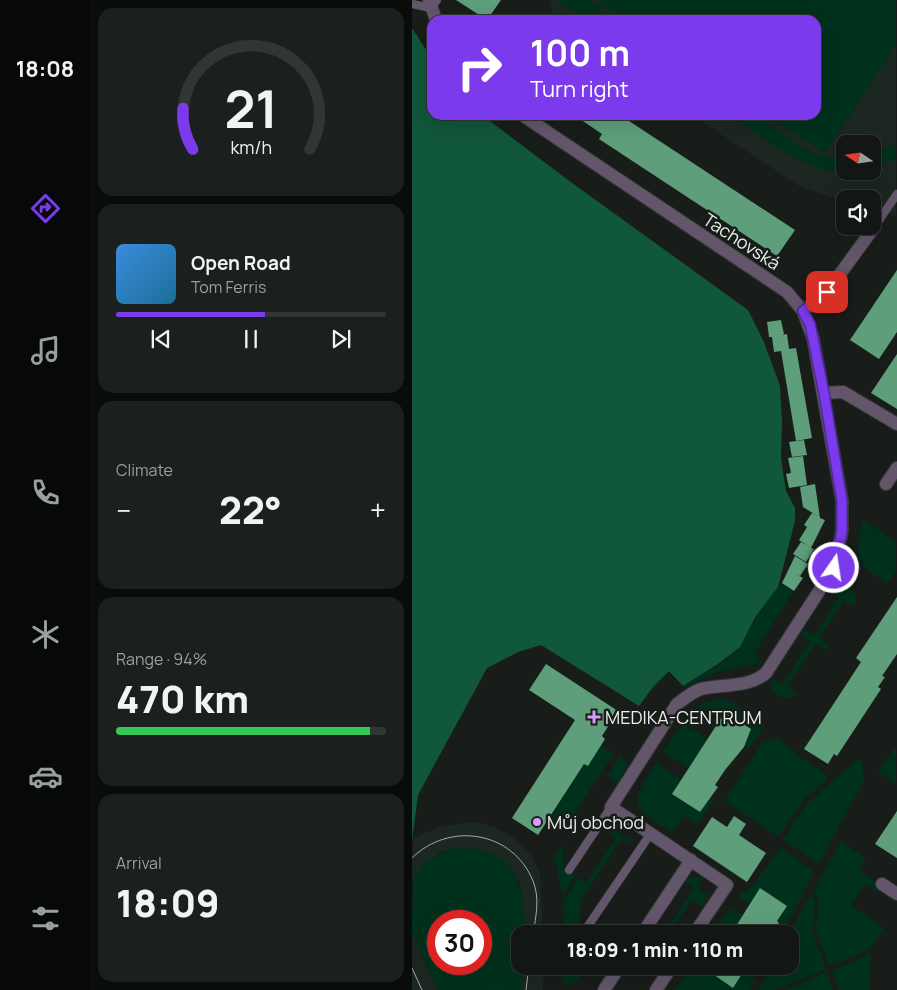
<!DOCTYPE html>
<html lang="en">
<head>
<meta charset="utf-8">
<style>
  body { margin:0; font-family:Manrope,sans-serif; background:#1b1f1d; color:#f1f3f6; height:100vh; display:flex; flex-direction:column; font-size:19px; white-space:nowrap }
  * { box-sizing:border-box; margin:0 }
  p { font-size:16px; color:#9c9fa0 }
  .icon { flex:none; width:28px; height:28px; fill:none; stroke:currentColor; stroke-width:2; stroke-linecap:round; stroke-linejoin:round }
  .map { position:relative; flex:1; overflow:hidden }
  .side { display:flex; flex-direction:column; gap:8px; padding:8px; background:#0a0c0b; width:322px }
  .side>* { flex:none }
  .banner { position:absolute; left:15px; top:15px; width:394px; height:105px; border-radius:15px; box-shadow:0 5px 20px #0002,0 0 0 1px #313534; background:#7c3aed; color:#fff; overflow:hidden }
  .needle { width:32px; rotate:283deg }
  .controls { position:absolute; left:424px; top:135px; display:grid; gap:10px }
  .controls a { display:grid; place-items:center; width:45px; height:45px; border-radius:10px; background:#121614; box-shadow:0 5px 20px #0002,0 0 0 1px #313534; font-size:25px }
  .speed { position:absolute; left:15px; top:910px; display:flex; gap:10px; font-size:25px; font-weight:700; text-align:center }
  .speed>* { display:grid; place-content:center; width:65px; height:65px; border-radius:50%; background:#121614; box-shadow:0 5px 20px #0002,0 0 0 1px #313534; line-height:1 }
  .speed .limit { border:8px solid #d22; background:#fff; color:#111 }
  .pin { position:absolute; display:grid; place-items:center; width:42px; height:42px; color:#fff; margin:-21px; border-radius:10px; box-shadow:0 2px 8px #0006 }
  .me { position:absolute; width:55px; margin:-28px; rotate:13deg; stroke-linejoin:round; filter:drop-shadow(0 0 4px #0008) }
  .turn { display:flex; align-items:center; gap:18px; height:105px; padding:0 20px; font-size:22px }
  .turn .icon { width:65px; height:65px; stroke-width:2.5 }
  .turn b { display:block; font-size:35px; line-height:42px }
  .big { font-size:38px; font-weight:800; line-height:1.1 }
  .side .widget { flex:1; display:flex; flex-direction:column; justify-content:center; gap:8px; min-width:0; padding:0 18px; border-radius:15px; background:#1b1f1d }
  .side .dial { align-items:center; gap:0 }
  .dial svg { height:130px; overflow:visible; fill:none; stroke:#313534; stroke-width:7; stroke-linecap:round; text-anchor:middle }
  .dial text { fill:#f1f3f6; stroke:none }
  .song { display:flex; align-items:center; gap:15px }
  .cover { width:60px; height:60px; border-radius:8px; background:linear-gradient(135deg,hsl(210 70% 55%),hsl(200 70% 35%)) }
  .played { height:5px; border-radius:2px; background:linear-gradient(90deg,#7c3aed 55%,#313534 55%) }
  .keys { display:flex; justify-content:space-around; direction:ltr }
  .heat { display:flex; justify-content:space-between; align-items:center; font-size:28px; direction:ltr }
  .charge { height:8px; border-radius:4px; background:linear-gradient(90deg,#34c759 94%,#313534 0) }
  .trip { position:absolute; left:99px; top:925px; width:288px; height:50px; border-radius:15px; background:#121614; box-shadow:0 5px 20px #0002,0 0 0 1px #313534; font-weight:800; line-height:50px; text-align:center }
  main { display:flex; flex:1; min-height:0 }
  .tabs { display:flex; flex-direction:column; width:90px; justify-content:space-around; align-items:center; background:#070908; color:#9c9fa0 }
  .tabs .icon { width:35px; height:35px }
  .tabs .current { color:#7c3aed }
  .tabs b { font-size:22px; color:#f1f3f6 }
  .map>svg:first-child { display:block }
  .built { fill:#1c2721; fill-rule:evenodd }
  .green { fill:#00311c; fill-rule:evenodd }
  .forest { fill:#115739 }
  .building { fill:#5e9e7b }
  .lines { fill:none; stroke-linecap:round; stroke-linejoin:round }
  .service-casing { stroke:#353a37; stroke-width:9 }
  .minor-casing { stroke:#353a37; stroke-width:14 }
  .service { stroke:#63566b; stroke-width:8 }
  .minor { stroke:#63566b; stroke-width:12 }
  .tram { stroke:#a5a9a7; stroke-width:1 }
  .route-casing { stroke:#51269a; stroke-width:12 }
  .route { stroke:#7c3aed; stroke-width:9 }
  .poi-dot { fill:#d79bf9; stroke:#181d1a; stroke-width:2 }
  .labels { text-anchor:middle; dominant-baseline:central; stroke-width:5; stroke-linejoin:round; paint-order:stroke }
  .street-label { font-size:18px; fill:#e9edeb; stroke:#181d1a }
  .poi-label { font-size:18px; fill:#e9edeb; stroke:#181d1a; text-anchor:start }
</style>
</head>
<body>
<main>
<nav class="tabs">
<b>18:08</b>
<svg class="icon current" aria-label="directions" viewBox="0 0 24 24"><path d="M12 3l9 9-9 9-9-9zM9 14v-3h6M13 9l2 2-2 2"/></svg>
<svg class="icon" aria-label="music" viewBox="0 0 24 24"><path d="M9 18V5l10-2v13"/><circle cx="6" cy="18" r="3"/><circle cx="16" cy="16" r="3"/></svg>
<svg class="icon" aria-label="phone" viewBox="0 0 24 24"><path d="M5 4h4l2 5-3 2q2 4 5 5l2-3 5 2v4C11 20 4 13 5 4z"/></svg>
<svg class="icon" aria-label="climate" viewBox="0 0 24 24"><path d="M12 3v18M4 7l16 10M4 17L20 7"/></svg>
<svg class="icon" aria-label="car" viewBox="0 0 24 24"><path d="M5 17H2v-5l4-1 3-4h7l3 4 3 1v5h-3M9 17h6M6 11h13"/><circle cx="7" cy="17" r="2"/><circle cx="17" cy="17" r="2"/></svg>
<svg class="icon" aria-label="filters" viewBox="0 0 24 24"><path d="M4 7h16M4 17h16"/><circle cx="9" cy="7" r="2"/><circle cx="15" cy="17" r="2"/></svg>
</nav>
<section class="side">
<div class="widget dial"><svg viewBox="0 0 100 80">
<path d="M14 69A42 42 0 1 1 86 69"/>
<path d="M14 69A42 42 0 0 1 8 44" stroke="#7c3aed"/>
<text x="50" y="56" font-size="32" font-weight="700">21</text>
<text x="50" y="72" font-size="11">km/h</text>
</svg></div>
<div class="widget">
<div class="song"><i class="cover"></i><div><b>Open Road</b><p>Tom Ferris</p></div></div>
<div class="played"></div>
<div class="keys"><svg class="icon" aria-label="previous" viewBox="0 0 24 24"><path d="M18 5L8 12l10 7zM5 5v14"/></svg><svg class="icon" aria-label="pause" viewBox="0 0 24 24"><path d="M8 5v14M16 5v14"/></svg><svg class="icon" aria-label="next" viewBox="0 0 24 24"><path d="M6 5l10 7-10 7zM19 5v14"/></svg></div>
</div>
<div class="widget"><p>Climate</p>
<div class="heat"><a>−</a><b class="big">22°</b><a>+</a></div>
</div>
<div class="widget"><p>Range · 94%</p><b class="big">470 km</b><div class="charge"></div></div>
<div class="widget"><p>Arrival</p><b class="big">18:09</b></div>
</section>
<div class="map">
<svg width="485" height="990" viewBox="0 0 485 990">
  <rect width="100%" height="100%" fill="#181d1a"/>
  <g class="built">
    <path d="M140,0h344v218l-12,-7 -12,-3v-9h-28v2l-45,-15 -107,-71h124v-95h-254l-9,-6 -4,-9zM432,144h28v27h-28z"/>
    <polygon points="63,822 81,826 104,839 119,855 128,873 131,934 114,934 108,884 100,871 89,860 75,852 60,848 43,848 28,852 0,880 1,838 30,826"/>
    <polygon points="0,932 4,941 27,990 0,990"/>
    <polygon points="113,966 132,966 131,990 110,990"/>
  </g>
  <g class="green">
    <polygon points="144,0 179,0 197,20 174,20"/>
    <polygon points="187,0 484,0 484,45 413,153 355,115 404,115 404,20 212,20 186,3"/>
    <path d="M318,115c7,0 17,-2 23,1 35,15 48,42 91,43v12h9c-47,5 -87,-32 -123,-56z"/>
    <polygon points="484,144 484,159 460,168 460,155"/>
    <path d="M453,521l31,21v28l-8,13c-35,-21 -32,-22 -26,-61z"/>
    <path d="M370,583l11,9 -39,62 10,8 -49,11 -30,15 -2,-2c18,-11 45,-23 57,-41 14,-21 23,-44 42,-62z"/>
    <path d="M426,584c14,-1 21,9 17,22l-11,-6 -25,38 10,7 -3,5 -11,-6 -28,43 10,7 -10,5 -10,-3 -6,-8 1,-10 11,6 27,-42 -10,-8 4,-5 11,6 24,-38 -10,-7z"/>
    <polygon points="308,699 319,702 352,723 352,727 338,748 329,745 339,729 313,713 303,728 278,711 292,702"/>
    <polygon points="271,723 296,739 276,768 251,752"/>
    <polygon points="366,738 388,757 414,773 414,781 391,800 368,835 364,835 314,802 314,798 351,742"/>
    <polygon points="188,746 202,753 151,831 147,832 134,824 172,764 176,766"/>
    <polygon points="484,746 484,785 466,771"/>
    <polygon points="208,756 216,765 206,783 195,776"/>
    <polygon points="445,760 450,760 452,780 408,862 405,863 371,840 393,806"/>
    <path d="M244,763l25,16 -9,15 26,17 10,-15 6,4 -17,25 -13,-8 -12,15c-40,-26 -44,-27 -16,-69z"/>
    <polygon points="202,824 209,824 204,831 216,840 220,834 219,846 209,839 168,902 168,926 175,931 172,934 152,934 151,902 166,878 174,883 205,837 194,830"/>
    <path d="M429,842l25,16 -7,13c7,5 18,10 18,20l-12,-7 -14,21 33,23 -14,21 -41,17 -13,-36 3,-28 -5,-13z"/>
    <polygon points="151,845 151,868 163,876 150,895 143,855"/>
    <polygon points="369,847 402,872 374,926 365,921 375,906 349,888 338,904 326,896 341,886"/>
    <path d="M43,848c62,-1 67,35 71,86h-6v32h5l-3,24h-83l-27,-58 1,-55c12,-15 24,-24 42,-29zM26,921h43v43h-43z"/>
    <polygon points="280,876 292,879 286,884 289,893 296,892 291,906 280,899 258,934 252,934 282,888 272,881"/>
    <polygon points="399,894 403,902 400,930 414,969 362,990 347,990 360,966 378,966 377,934"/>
    <polygon points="317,908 331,915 319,934 301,934"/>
    <polygon points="459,953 457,990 427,990 420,971"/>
    <polygon points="150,966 175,966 164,982 154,984 150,978"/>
    <polygon points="279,966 298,966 321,987 331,972 344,980 338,990 264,990"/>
    <polygon points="415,972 421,990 372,990"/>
  </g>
  <polygon class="forest" points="0,28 20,59 20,115 70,115 156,180 336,310 352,342 368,386 370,420 369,459 374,491 383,508 383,521 366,587 344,616 328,647 306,664 271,686 257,671 241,687 227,706 129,645 106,652 75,668 6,795 0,841"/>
  <g class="building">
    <polygon points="44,0 89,0 75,20"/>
    <polygon points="162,115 208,115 383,230 365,256 187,139 190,134"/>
    <polygon points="485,270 485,332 467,359 438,340"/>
    <polygon points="369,320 372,334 369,335 375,334 377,349 384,348 400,438 384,441 369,351 362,352 360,337 357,337 356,329 355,322"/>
    <polygon points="485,354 485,409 459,393"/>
    <polygon points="392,440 395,455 380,457 377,442"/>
    <polygon points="391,456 395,485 377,488 374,474 379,473 376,458"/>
    <polygon points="403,484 408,518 413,520 399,548 402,549 394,562 381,554 389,542 396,546 387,540 395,527 401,531 392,525 400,513 407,517 391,507 388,487"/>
    <polygon points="383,556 396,564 388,576 384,574 391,578 382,591 370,583"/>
    <polygon points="485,597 485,654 470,676 473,677 466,687 469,689 425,756 422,754 416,764 392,749 449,662 444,658"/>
    <polygon points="134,664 206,711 190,736 193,739 176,766 172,764 126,835 100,818 163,720 117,690"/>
    <polygon points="313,712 339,729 332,747 313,770 303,785 306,787 288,812 260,794"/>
    <polygon points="485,811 485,858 463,844"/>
    <polygon points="322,816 334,824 327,835 354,853 335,882 281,846 300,817 315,827"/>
    <polygon points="348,888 375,906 365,921 367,923 360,934 319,934"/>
    <polygon points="289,966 335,966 321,988"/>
  </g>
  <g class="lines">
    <g class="service-casing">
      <g id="service">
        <polyline points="0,4 19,8 25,0"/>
        <polyline points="463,226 485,194"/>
        <polyline points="157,870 199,807"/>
        <polyline points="176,926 239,833"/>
      </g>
    </g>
    <g class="minor-casing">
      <g id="minor">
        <polyline points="17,0 24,20"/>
        <path d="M110,115l265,177 16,19 10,27 29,163v30l-8,37 -68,105c-17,15 -44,11 -65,16 -9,3 -16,9 -24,15l-66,103 116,78 -33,49"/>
        <polyline points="391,311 415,292 463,226"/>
        <polyline points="412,393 431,392 485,424"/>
        <polyline points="474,484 485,468"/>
        <polyline points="470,884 485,894"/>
        <polyline points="230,934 279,860"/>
        <polyline points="192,990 208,966"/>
        <polyline points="244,990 260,966"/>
      </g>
    </g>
    <use href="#service" class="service"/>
    <use href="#minor" class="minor"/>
    <g class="tram">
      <path d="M0,858c37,-37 101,-27 121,23 7,17 3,35 0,53"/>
      <polyline points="0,968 10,990"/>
      <polyline points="114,990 117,966"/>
    </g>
  </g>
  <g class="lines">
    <g class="route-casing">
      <polyline id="route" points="415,292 391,311 398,324 412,393 430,501 430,531 422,568"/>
    </g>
    <use href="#route" class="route"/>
  </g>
  <g class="poi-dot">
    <path d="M179.5 709.5h5v5h5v5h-5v5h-5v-5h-5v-5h5z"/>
    <circle cx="125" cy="822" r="5"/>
  </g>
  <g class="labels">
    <g class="street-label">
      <text transform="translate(330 241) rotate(33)">Tachovská</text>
    </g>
    <g class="poi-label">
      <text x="193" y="717">MEDIKA-CENTRUM</text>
      <text x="135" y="822">Můj obchod</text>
    </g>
  </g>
</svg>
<div class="controls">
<a><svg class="needle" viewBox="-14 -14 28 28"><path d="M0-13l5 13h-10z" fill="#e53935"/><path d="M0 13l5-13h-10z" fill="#9c9fa0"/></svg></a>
<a><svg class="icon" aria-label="sound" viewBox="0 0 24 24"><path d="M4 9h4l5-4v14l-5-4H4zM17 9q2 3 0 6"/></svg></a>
</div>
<div class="speed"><div class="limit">30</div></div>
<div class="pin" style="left:415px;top:292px;background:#d93025"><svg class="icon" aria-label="arrive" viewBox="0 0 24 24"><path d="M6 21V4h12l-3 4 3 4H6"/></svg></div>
<svg class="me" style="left:422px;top:568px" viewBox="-20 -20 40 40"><circle r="17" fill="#7c3aed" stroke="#fff" stroke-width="3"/><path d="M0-11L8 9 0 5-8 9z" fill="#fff"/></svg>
<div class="trip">18:09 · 1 min · 110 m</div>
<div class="banner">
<div class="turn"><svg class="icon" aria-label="right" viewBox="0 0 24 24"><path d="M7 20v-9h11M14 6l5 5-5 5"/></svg><div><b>100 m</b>Turn right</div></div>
</div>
</div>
</main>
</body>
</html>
